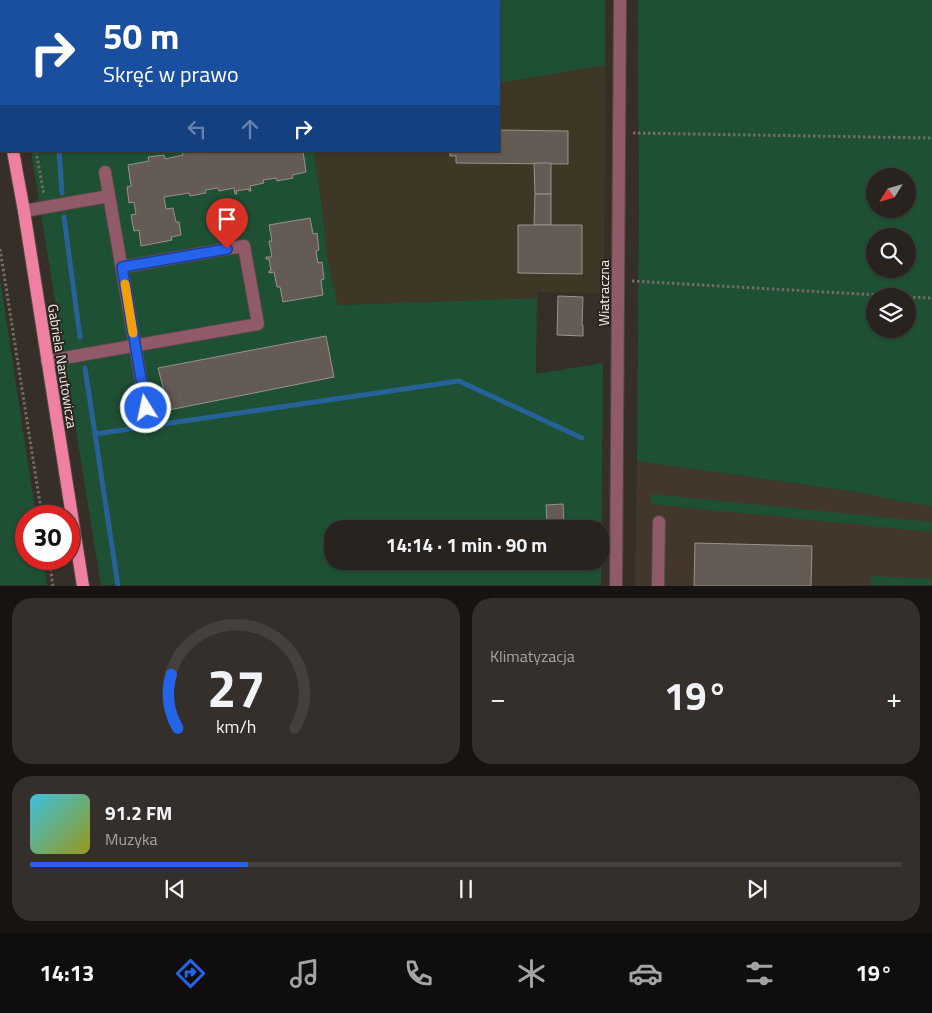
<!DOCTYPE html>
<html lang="pl">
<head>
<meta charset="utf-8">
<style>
  body { margin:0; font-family:"Titillium Web",sans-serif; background:#342f2b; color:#f1f3f6; height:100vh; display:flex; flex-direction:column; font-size:19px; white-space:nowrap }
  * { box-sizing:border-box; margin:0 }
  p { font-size:16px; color:#a5a4a4 }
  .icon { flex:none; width:28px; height:28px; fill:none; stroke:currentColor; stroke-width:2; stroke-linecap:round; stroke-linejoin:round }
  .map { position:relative; height:586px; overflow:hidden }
  .side { display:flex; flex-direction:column; gap:12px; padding:12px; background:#161310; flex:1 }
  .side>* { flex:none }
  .banner { position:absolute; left:0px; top:0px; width:500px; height:152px; box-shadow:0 1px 4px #0004,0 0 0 1px #44403c; background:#1a4fa0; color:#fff; overflow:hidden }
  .needle { width:32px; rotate:233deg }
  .fabs { position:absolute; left:866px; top:168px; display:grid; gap:10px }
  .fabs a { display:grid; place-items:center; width:50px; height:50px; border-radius:50%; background:#28231e; box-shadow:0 1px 4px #0004,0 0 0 1px #44403c; font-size:25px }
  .speed { position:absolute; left:15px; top:505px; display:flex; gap:10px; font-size:25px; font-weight:700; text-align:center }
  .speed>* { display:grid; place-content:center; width:65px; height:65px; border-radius:50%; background:#28231e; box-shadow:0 1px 4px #0004,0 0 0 1px #44403c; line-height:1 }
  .speed .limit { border:8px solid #d22; background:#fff; color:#111 }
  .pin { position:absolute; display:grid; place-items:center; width:42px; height:42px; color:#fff; margin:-51px -21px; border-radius:50% 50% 50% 0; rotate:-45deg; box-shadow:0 0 5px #0007 }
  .pin .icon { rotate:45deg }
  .me { position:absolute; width:55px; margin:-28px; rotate:350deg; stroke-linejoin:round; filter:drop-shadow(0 0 4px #0008) }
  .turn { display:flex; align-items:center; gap:18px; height:105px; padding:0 20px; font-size:22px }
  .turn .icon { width:65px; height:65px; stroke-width:2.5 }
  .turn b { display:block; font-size:35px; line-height:42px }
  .lanes { display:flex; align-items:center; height:48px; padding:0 20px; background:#0003; justify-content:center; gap:25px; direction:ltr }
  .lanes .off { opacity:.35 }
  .big { font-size:38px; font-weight:700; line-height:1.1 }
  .side .card { flex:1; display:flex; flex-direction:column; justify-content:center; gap:8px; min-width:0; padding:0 18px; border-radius:20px; background:#342f2b }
  .side .dial { align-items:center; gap:0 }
  .dial svg { height:130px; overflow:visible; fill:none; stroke:#44403c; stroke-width:7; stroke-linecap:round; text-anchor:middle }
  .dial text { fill:#f1f3f6; stroke:none }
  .song { display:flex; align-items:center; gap:15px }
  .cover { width:60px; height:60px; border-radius:8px; background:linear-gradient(135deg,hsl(190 70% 55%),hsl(60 70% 35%)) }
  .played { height:5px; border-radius:2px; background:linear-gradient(90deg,#2563eb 25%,#44403c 25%) }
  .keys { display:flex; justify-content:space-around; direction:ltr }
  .heat { display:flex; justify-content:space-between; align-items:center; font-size:28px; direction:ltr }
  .side .tiles { flex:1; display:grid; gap:12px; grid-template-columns:1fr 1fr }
  .card:last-child { grid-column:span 2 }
  .trip { position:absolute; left:324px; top:520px; width:285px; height:50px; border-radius:20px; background:#28231e; box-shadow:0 1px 4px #0004,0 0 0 1px #44403c; font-weight:700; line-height:50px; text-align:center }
  .tabs { display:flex; height:80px; justify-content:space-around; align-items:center; background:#100e0c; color:#a5a4a4 }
  .tabs .icon { width:35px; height:35px }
  .tabs .on { color:#2563eb }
  .tabs b { font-size:22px; color:#f1f3f6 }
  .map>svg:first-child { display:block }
  .commercial { fill:#3f3726 }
  .built { fill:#43372c }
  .green { fill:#1e5034; fill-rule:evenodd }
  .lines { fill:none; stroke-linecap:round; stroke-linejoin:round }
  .stream { stroke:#266197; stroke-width:5 }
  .building { fill:#635b54; stroke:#9b928a }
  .minor-casing { stroke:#514a43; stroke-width:14 }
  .major-casing { stroke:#514a43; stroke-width:14 }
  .path { stroke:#726c65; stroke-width:3; stroke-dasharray:2.5 2.5; stroke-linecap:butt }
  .minor { stroke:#915a69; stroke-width:12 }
  .major { stroke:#f080a1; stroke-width:12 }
  .route-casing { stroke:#184099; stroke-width:12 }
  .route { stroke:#2563eb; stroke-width:9 }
  .slow { stroke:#f59e0b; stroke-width:9 }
  .labels { text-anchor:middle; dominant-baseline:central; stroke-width:4; stroke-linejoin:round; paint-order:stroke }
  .street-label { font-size:14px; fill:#f4f0eb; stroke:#2c251f }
</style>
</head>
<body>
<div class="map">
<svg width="932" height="586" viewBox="0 0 932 586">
  <rect width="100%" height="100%" fill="#362f28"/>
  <polygon class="commercial" points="605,65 604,293 538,292 537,298 338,305 327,257 322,209 314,151 499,151 499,83"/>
  <polygon class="built" points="637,461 856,492 905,502 932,506 932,585 635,586"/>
  <g class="green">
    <polygon points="7,0 605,0 605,65 499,83 499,1 7,1"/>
    <path d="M638,0h294v506l-27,-4 -49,-10 -219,-31 2,-252zM908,176v33h-33v-33zM908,236v33h-33v-33zM908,296v33h-33v-33z"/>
    <path d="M31,151h283l8,58 5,48 11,48 199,-7 -1,76 67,-11 -2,222h-500zM332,529h268v32h-268z"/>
    <polygon points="0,279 36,516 26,516 26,559 43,559 47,585 0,585"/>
    <polygon points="651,494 932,522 932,532 650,504"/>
    <polygon points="871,576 931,579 931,585 871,585"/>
  </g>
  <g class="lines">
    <g class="stream">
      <polyline points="47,0 48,1"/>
      <polyline points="59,151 62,193"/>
      <polyline points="64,217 80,337"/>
      <polyline points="85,368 118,586"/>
      <polyline points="95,434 459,381 582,438"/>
    </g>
  </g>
  <g class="building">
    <polygon points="499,130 568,131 568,164 456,163 456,156 450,156 450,151 499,151"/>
    <polygon points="199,151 199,153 207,151 303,151 306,172 292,175 293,178 277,181 276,178 263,180 264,183 250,186 251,191 249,191 249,189 236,191 237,194 235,194 234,188 219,191 218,188 205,190 206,193 190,196 189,193 164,197 166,209 173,208 176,222 179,222 181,235 171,237 172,240 141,246 139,230 134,231 131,215 136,214 134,202 129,203 127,187 131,186 128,165 149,161 148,157 164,155 165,159 183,155 182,152"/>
    <polygon points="534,163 551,163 551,194 535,194"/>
    <polygon points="535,194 551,194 551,225 534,225"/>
    <polygon points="310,218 313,234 317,233 319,250 316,251 318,263 322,262 324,279 321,280 323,295 283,302 280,287 277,287 274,272 269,273 269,271 271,271 269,259 266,259 266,257 272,257 269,241 272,241 269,225"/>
    <polygon points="518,225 582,225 582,274 518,273"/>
    <polygon points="558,296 583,297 582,325 583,325 583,336 557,335"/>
    <polygon points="326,336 334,377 169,410 158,368"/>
    <polygon points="563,504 564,524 547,525 546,505"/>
    <polygon points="695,543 812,546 811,586 694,586"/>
  </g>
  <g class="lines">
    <g class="minor-casing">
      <g id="minor">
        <polyline points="105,172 146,408"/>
        <polyline points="24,211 109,196"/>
        <polyline points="47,361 258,324 244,246 122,267"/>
        <polyline points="616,586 620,0"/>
        <polyline points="658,586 659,522"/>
      </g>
    </g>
    <g class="major-casing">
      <g id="major">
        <polyline points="0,71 1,79"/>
        <polyline points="13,151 24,211 83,586"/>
      </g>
    </g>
    <g class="path">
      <polyline points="9,0 9,1"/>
      <polyline points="633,133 932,138"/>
      <polyline points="36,151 44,195"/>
      <polyline points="0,249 42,516"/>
      <polyline points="632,281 896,296"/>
      <polyline points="908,297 932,298"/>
      <polyline points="49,559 53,586"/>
    </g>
    <use href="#minor" class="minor"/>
    <use href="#major" class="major"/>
  </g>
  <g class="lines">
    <g class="route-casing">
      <polyline id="route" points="146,408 122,267 227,249"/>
    </g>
    <use href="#route" class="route"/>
    <polyline class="slow" points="125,284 133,333"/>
  </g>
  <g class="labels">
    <g class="street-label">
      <text transform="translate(603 293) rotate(-90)">Wiatraczna</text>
      <text transform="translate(63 366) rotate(81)">Gabriela Narutowicza</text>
    </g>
  </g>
</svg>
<div class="fabs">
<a><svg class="needle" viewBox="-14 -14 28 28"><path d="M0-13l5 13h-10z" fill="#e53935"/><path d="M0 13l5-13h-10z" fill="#a5a4a4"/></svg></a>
<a><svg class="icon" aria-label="search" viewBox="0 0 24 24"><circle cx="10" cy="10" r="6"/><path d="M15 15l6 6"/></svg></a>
<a><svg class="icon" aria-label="layers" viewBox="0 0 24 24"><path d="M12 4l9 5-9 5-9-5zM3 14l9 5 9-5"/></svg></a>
</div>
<div class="speed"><div class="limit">30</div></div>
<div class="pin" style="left:227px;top:249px;background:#d93025"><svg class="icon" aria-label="arrive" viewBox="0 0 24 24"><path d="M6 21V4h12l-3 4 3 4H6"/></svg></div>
<svg class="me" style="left:146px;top:408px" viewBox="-20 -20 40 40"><circle r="17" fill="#2563eb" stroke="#fff" stroke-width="3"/><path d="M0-11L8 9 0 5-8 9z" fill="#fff"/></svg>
<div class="trip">14:14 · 1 min · 90 m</div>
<div class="banner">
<div class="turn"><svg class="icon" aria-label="right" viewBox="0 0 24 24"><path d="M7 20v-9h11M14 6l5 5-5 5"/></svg><div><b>50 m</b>Skręć w prawo</div></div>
<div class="lanes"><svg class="icon off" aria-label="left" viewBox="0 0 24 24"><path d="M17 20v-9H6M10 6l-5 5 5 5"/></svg><svg class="icon off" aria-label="ahead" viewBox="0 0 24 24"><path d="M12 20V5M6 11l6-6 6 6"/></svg><svg class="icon" aria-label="right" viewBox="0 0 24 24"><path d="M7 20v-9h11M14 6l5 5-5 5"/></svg></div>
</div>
</div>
<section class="side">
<div class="tiles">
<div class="card dial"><svg viewBox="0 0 100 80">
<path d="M14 69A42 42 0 1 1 86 69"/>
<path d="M14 69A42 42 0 0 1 10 36" stroke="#2563eb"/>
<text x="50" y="56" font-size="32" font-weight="700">27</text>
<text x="50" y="72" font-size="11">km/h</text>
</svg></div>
<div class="card"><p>Klimatyzacja</p>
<div class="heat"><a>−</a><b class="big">19°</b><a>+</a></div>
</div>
<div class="card">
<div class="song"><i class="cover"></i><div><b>91.2 FM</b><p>Muzyka</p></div></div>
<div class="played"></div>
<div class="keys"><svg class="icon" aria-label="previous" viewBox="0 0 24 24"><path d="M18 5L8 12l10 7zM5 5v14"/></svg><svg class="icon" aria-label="pause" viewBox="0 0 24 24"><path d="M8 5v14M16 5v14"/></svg><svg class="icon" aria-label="next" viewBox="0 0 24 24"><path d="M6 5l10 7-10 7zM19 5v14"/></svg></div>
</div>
</div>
</section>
<nav class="tabs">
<b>14:13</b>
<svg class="icon on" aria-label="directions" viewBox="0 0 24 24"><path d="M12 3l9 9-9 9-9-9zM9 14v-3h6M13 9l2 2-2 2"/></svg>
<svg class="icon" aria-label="music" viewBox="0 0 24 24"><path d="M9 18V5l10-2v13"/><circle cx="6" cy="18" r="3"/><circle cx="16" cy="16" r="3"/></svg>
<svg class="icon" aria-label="phone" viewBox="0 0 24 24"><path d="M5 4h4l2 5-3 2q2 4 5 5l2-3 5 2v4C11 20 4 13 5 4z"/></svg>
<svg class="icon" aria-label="climate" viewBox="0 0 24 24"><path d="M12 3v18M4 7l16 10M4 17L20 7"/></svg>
<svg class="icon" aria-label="car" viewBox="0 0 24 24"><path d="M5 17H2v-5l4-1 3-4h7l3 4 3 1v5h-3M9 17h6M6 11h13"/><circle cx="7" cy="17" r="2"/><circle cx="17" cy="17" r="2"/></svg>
<svg class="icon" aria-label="filters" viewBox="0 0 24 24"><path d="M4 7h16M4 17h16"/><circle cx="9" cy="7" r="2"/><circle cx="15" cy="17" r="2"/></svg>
<b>19°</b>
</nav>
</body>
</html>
